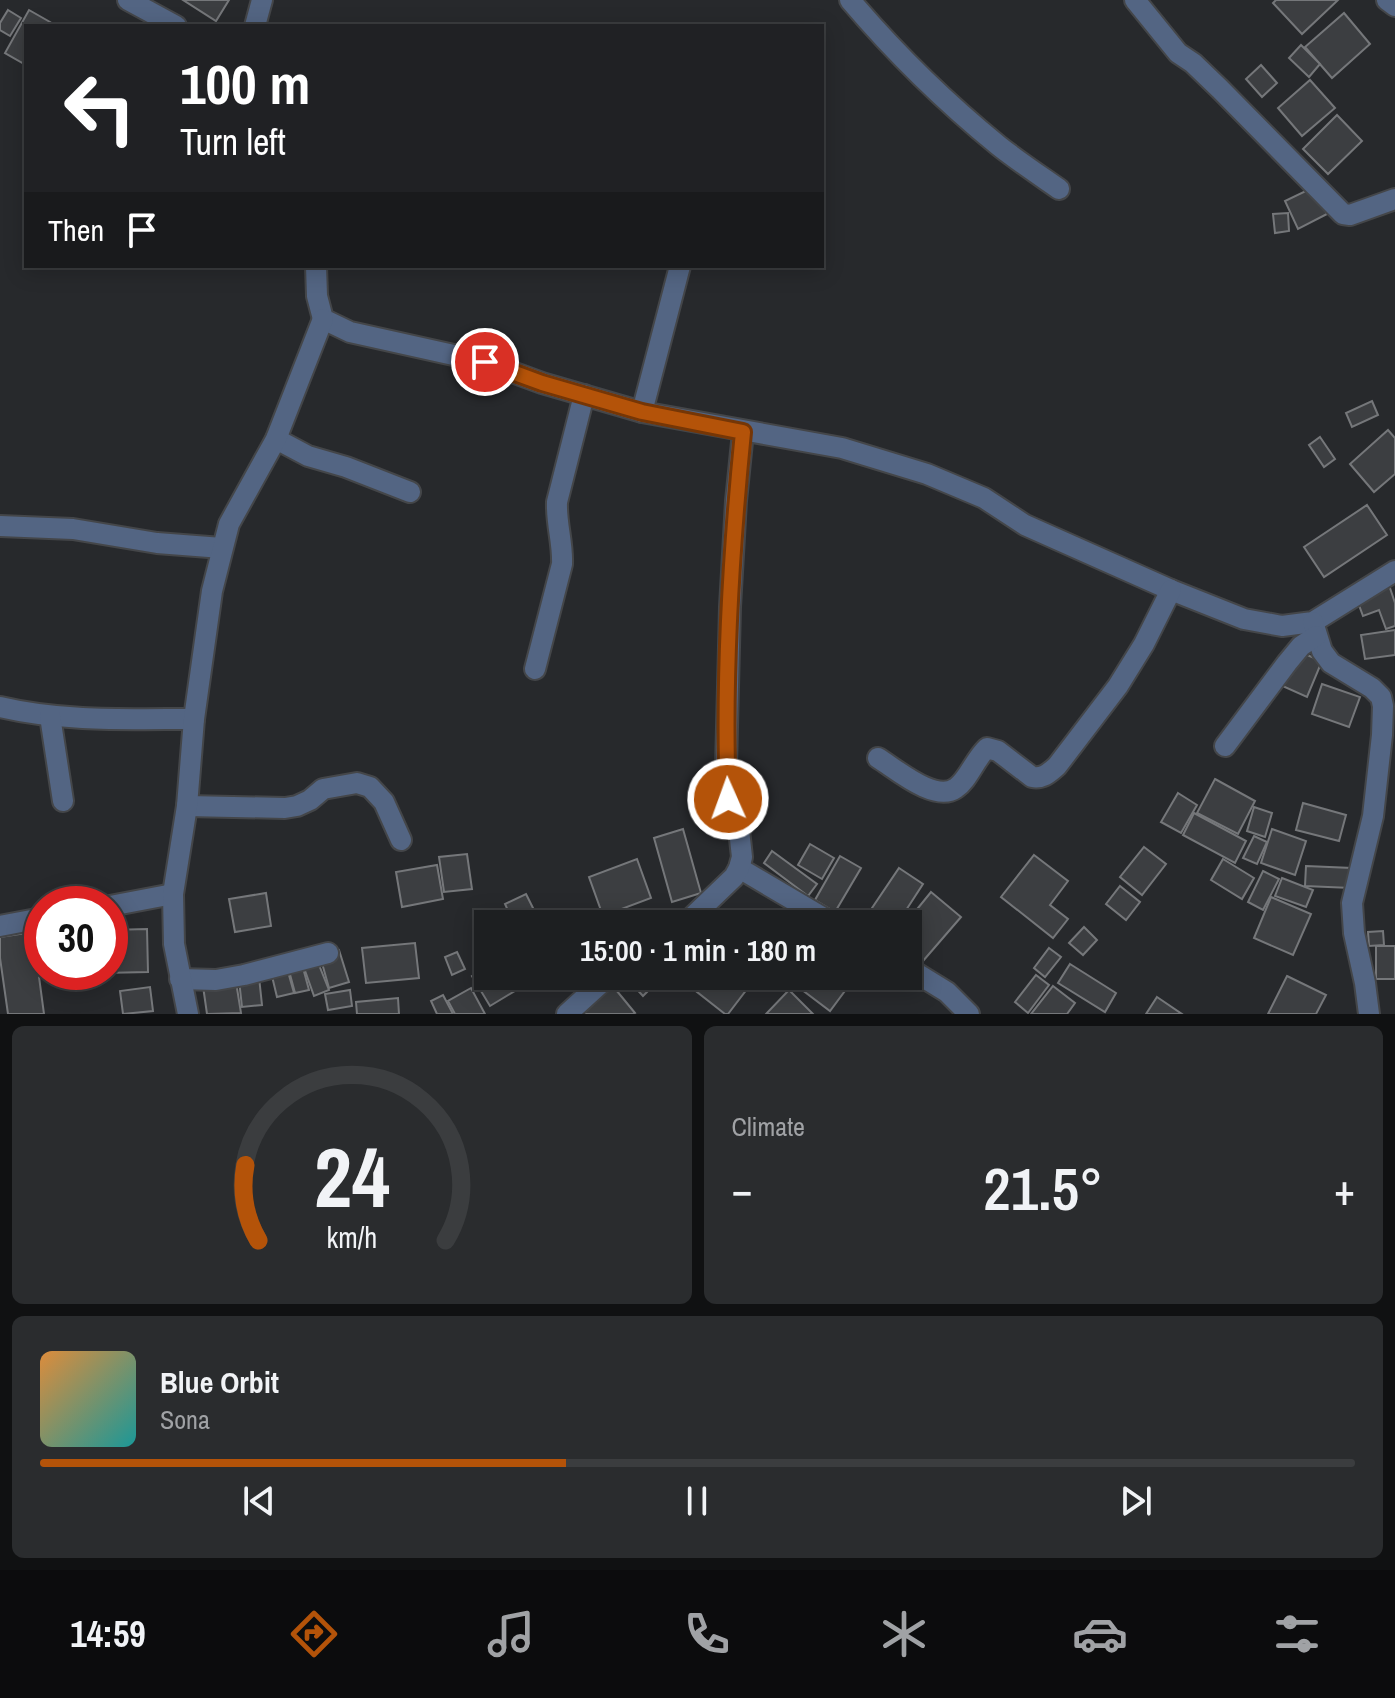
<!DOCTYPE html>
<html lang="en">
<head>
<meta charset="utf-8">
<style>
  body { margin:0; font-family:"Archivo Narrow",sans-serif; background:#2a2c2e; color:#f1f3f6; height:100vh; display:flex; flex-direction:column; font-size:30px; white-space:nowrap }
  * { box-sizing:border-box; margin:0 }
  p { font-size:26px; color:#a0a2a5 }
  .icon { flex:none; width:44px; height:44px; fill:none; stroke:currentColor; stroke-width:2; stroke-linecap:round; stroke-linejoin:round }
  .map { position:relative; height:1014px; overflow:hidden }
  .sheet { display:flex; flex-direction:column; gap:12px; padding:12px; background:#101112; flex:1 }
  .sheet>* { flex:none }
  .hud { position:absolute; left:24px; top:24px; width:800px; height:244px; border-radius:0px; box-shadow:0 4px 20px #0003,0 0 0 2px #3b3d3f; background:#202124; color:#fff; overflow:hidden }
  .speed { position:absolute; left:24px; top:886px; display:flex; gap:16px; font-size:40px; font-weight:700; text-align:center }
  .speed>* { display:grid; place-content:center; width:104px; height:104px; border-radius:50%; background:#1d1f21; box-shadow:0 4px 20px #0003,0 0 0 2px #3b3d3f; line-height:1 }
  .speed .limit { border:12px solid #d22; background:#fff; color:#111 }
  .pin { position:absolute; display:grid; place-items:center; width:68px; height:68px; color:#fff; margin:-34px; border:4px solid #fff; border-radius:50%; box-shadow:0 2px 8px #0007 }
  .me { position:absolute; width:88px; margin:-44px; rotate:358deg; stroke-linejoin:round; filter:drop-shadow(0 0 6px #0008) }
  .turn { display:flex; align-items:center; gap:28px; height:168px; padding:0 24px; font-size:36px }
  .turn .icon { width:104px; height:104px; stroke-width:2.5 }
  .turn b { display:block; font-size:56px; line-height:68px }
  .then { display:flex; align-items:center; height:76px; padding:0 24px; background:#0003; gap:16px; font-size:30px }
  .big { font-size:60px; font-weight:600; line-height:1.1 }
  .sheet .card { flex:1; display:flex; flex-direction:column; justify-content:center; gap:12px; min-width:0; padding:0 28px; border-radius:12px; background:#2a2c2e }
  .sheet .dial { align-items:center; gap:0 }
  .dial svg { height:208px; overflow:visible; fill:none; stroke:#3b3d3f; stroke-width:7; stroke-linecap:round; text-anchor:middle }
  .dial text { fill:#f1f3f6; stroke:none }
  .song { display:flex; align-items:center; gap:24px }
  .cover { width:96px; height:96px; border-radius:12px; background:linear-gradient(135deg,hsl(30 70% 55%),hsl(180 70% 35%)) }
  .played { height:8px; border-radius:4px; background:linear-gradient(90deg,#b45309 40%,#3b3d3f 40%) }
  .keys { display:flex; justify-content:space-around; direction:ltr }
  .heat { display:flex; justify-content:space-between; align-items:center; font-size:44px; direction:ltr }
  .sheet .tiles { flex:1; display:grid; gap:12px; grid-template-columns:1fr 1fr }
  .card:last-child { grid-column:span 2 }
  .trip { position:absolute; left:474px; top:910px; width:448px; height:80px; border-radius:0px; background:#1d1f21; box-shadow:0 4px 20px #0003,0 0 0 2px #3b3d3f; font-weight:600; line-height:80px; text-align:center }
  .menu { display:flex; height:128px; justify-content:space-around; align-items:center; background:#0c0c0d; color:#a0a2a5 }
  .menu .icon { width:56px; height:56px }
  .menu .current { color:#b45309 }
  .menu b { font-size:36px; color:#f1f3f6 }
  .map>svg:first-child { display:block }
  .building { fill:#3c3e41; stroke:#75777a; stroke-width:2 }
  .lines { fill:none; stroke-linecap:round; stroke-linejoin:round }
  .minor-casing { stroke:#444649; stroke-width:24 }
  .minor { stroke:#536583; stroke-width:20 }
  .route-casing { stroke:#753606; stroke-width:20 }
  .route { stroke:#b45309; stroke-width:14 }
</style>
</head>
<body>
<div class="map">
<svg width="1395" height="1014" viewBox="0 0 1395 1014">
  <rect width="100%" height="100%" fill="#27292c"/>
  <g class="building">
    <polygon points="183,0 229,0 216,21"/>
    <polygon points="1276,0 1338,0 1302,34 1273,3"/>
    <polygon points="8,10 21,18 10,36 0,30 0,23"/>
    <polygon points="29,10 50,22 47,26 26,26 26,65 5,53"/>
    <polygon points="1344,13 1370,44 1332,78 1305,47"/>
    <polygon points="1301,45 1320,64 1309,77 1289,58"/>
    <polygon points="1261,65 1277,83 1262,97 1246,79"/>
    <polygon points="1310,80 1335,108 1302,136 1278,108"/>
    <polygon points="1337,115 1362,141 1328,174 1303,149"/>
    <polygon points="1314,187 1327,214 1298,229 1285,201"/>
    <polygon points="1288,213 1289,231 1275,233 1273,214"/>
    <polygon points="1372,401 1378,415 1352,427 1346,413"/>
    <polygon points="1388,430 1395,438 1395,474 1374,492 1350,464"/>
    <polygon points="1320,437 1335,459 1324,467 1309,445"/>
    <polygon points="1367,505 1387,535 1324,577 1304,547"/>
    <polygon points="1389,585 1395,603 1395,626 1386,629 1379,610 1363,616 1356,597"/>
    <polygon points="1395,630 1395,655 1365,659 1361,635"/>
    <polygon points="1292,649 1322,661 1307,697 1278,684"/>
    <polygon points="1322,684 1360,697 1349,727 1312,714"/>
    <polygon points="1215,779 1255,801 1238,834 1197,813"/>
    <polygon points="1178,793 1197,805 1181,833 1161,822"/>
    <polygon points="1303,803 1346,815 1339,841 1296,830"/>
    <polygon points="1254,807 1272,813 1265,837 1247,831"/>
    <polygon points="1194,813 1246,841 1235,863 1183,835"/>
    <polygon points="683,829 701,893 672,902 654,838"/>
    <polygon points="1272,829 1306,841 1295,875 1261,863"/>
    <polygon points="1254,836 1267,842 1257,864 1243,858"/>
    <polygon points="810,844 834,858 822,879 798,865"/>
    <polygon points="1144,847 1166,864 1142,895 1120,877"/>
    <polygon points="772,851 817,884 808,896 764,863"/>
    <polygon points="467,854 472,889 444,892 439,857"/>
    <polygon points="1034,855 1068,881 1050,905 1068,919 1053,938 1001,897"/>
    <polygon points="840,856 861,868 835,912 815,900"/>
    <polygon points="637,859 651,898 603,916 589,877"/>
    <polygon points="1223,859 1254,878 1242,899 1211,880"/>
    <polygon points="437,865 443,899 402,907 396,872"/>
    <polygon points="1306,866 1352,868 1351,888 1305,886"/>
    <polygon points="899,868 923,884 897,924 890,924 870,911"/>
    <polygon points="1263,871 1279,879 1263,910 1248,902"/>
    <polygon points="1282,878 1313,890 1306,907 1275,896"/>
    <polygon points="1120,886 1140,902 1126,920 1106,904"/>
    <polygon points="931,892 961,917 923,961 908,948 908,924 905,924"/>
    <polygon points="266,893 271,926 235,932 229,899"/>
    <polygon points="526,894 541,924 514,924 505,904"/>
    <polygon points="1271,897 1311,914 1293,955 1254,938"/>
    <polygon points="1084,927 1097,940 1083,955 1069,943"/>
    <polygon points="147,929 148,972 102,973 110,972 110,930"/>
    <polygon points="1383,931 1384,945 1369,946 1368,932"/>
    <polygon points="33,932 44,1014 8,1014 0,958 0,937"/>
    <polygon points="415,943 419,978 366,983 362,948"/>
    <rect x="1376" y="946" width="19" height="33"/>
    <polygon points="1049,948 1061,957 1045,977 1034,968"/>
    <polygon points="339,950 349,982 329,988 320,956"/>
    <polygon points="457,952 465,969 452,975 445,957"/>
    <polygon points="317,960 329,990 314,996 303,965"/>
    <polygon points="302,964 309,990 295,993 288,967"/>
    <polygon points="1070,964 1116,993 1105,1012 1058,983"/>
    <polygon points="488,967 488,976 531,976 533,980 490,1006 472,976"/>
    <polygon points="287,968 294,993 277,997 271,972"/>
    <polygon points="1036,975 1049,985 1028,1013 1015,1002"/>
    <polygon points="565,976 599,976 577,992"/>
    <polygon points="638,976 663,976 643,996 631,983"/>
    <polygon points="702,976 757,976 728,1014 725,1014 692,988"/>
    <polygon points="792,976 856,976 830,1011 789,980"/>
    <polygon points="1287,976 1326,995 1316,1014 1268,1014"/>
    <polygon points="259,977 262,1005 242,1007 239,980"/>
    <polygon points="236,982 241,1013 207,1014 203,986"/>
    <polygon points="612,985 635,1013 633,1014 579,1014"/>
    <polygon points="1053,986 1075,1003 1067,1014 1031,1014"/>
    <polygon points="150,987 153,1011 123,1014 120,991"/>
    <polygon points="471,988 485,1014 455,1014 448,1001"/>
    <polygon points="350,990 352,1006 328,1010 325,994"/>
    <polygon points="789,990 813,1014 766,1014"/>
    <polygon points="443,995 453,1014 437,1014 431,1001"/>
    <polygon points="1157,997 1182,1014 1146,1014"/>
    <polygon points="398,998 399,1014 357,1014 356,1002"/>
  </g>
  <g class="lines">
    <g class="minor-casing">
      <g id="minor">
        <polyline points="128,0 176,26"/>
        <path d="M850,0c45,53 95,102 149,146 19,15 40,29 60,43"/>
        <polyline points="1135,0 1178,53 1193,63 1220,89 1343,214 1350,215 1395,199"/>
        <polyline points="1387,0 1395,6"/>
        <polyline points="255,26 262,0"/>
        <polyline points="316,266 317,296 323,319 350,332 485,362 542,383 642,412 842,448 927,474 984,498 1025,525 1171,590 1244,619 1282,626 1313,622 1395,571"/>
        <polyline points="642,412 680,266"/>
        <polyline points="276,439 308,456 346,467 410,492"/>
        <polyline points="0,526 73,529 157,543 222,548"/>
        <polyline points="1313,622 1322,651 1331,663 1372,688 1381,697 1383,706 1382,735 1373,816 1352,903 1354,933 1365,983 1369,1014"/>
        <path d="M535,669l27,-105c1,-21 -6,-41 -5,-62l27,-107"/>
        <path d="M0,707c63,15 129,12 194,12"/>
        <polyline points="50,716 63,801"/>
        <polyline points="1225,746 1287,663 1301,646 1316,636"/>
        <path d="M878,758c18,11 57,45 78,30 12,-8 19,-29 31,-40l11,3 34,26c11,2 17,-4 25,-11l61,-80 26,-42 27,-54"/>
        <polyline points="187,806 285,808 297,806 310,800 323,789 357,783 370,787 384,802 401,840"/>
        <polyline points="739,868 834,924"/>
        <polyline points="110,906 173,894"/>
        <polyline points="685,924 734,877 739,868 742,857 739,830 731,815 728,799 726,767 730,607 736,501 743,432"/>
        <polyline points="0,926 42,918"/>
        <polyline points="908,968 947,992 969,1014"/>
        <polyline points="180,979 216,980 244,975 328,953"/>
        <polyline points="188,1014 174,944 173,894 187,806 194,719 212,591 229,524 276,439 323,319"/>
        <polyline points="567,1014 601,983 613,976"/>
      </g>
    </g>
    <use href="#minor" class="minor"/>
  </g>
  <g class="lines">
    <g class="route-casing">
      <path id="route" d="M485,362l57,21 100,29 101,20c-12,120 -20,246 -15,367"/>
    </g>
    <use href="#route" class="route"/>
  </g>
</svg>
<div class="speed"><div class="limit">30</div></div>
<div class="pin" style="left:485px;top:362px;background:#d93025"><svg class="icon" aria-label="arrive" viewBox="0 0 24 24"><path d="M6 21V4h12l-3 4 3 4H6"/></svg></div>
<svg class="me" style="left:728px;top:799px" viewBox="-20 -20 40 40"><circle r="17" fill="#b45309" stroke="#fff" stroke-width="3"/><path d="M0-11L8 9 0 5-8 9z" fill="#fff"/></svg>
<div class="trip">15:00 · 1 min · 180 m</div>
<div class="hud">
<div class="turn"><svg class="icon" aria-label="left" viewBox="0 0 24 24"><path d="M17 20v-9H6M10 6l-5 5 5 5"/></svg><div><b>100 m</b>Turn left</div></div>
<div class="then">Then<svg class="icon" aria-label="arrive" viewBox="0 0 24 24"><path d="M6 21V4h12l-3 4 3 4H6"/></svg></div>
</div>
</div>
<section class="sheet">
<div class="tiles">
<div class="card dial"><svg viewBox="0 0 100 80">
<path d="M14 69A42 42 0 1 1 86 69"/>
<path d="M14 69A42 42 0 0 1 9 40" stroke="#b45309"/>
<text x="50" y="56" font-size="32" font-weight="700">24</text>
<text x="50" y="72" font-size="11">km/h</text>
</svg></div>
<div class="card"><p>Climate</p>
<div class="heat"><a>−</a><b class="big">21.5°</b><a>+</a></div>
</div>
<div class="card">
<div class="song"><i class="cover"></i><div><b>Blue Orbit</b><p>Sona</p></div></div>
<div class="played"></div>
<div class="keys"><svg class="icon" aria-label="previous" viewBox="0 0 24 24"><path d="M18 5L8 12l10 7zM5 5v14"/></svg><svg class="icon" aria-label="pause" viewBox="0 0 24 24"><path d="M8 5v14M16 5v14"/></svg><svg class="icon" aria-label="next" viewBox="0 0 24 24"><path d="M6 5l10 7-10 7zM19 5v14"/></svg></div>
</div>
</div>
</section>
<nav class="menu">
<b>14:59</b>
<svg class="icon current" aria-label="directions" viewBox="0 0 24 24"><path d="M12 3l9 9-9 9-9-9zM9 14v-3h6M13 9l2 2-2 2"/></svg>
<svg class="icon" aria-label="music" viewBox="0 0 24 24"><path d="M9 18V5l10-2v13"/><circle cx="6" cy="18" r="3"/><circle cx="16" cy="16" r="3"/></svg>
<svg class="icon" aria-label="phone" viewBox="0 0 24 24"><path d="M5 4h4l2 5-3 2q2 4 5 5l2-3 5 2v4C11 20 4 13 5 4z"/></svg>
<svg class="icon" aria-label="climate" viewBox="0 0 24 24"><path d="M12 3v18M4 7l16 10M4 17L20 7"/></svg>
<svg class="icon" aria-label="car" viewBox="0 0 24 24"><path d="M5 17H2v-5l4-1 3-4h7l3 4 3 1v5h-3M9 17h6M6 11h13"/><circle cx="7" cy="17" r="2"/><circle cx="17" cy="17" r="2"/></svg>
<svg class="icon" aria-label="filters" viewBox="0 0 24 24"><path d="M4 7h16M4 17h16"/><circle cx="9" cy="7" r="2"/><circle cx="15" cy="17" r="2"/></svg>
</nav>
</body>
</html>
